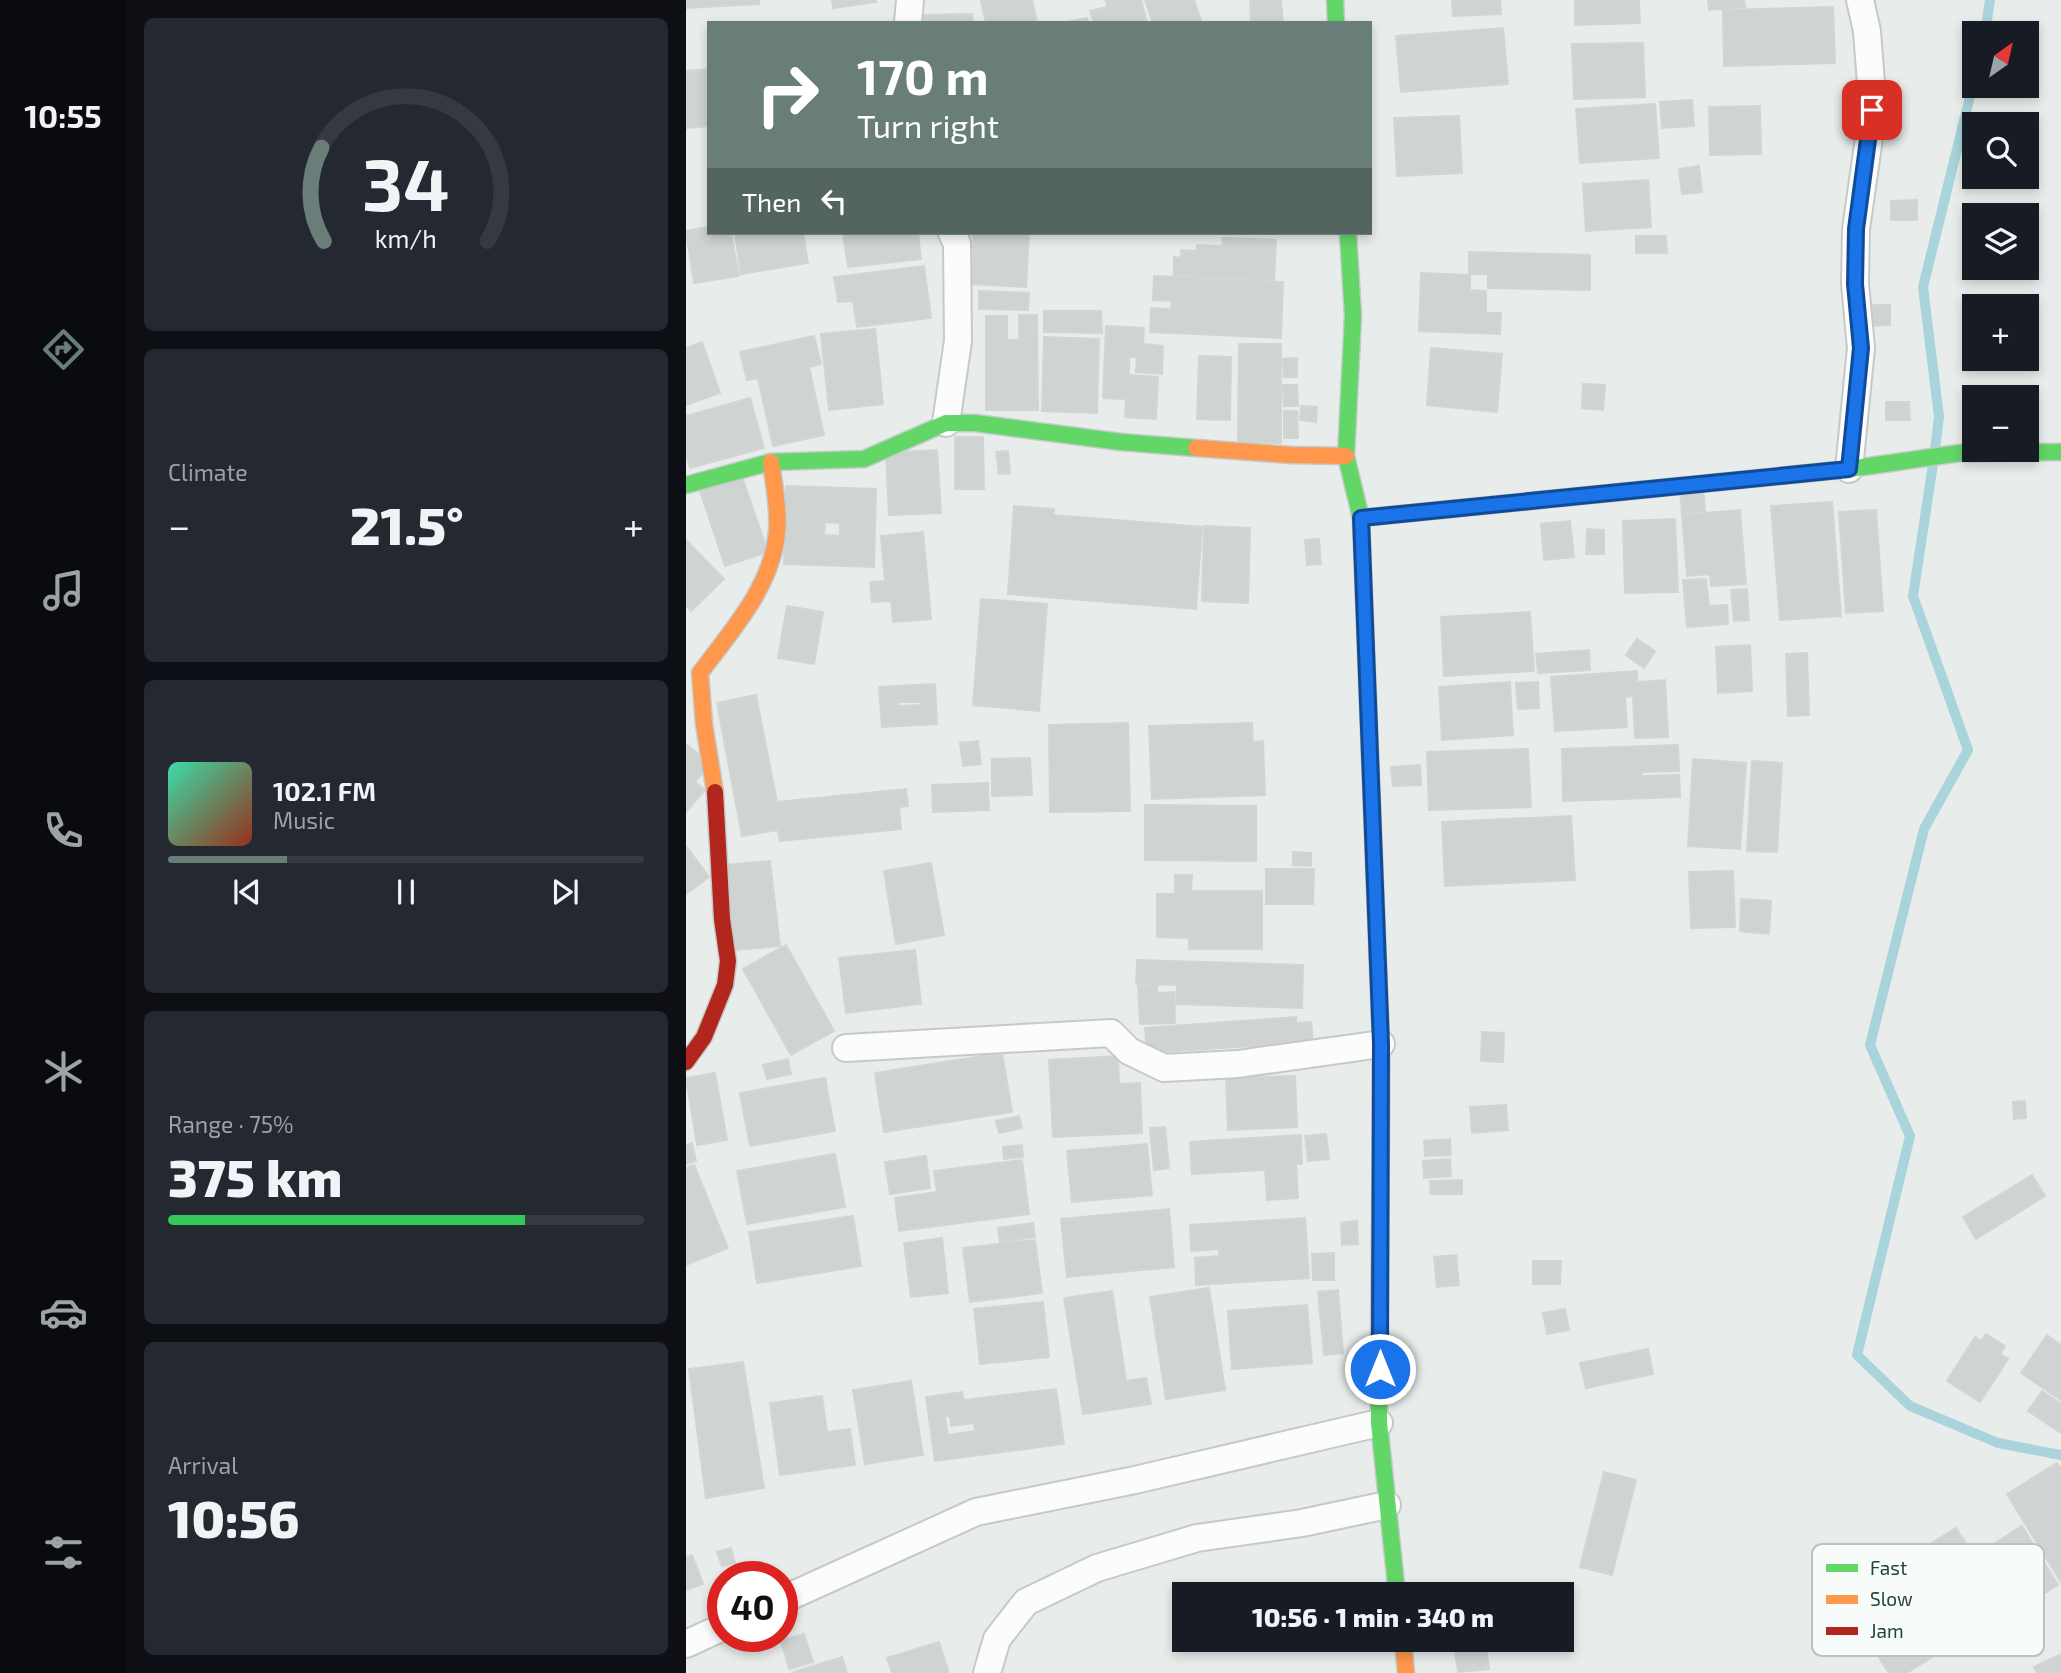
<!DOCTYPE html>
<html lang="en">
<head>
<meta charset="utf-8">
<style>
  body { margin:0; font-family:"Exo 2",sans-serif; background:#242831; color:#f1f3f6; height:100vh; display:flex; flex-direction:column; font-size:26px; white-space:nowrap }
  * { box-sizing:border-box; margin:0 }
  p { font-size:23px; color:#9ea1a6 }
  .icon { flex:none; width:38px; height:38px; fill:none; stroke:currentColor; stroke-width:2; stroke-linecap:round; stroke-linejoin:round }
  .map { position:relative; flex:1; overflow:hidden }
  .drawer { display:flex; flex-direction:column; gap:18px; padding:18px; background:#0d0f14; width:560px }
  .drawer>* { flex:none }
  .guide { position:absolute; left:21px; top:21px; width:665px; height:214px; border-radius:0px; box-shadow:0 4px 10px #0003; background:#697e78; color:#fff; overflow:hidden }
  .needle { width:46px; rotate:34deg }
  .tools { position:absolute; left:1276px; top:21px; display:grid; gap:14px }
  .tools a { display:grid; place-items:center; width:77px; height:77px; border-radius:0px; background:#171b24; box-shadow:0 4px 10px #0003; font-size:35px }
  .speed { position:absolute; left:21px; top:1561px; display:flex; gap:14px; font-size:35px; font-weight:700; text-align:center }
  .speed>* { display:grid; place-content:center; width:91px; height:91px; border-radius:50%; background:#171b24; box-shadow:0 4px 10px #0003; line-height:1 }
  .speed .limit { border:10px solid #d22; background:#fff; color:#111 }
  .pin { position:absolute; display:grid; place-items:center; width:60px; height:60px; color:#fff; margin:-30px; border-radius:14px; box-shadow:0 4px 10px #0006 }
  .me { position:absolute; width:77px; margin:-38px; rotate:0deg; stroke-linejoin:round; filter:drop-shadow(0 0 5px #0008) }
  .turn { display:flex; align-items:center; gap:24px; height:147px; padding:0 35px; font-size:32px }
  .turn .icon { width:91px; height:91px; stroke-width:2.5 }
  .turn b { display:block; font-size:49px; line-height:60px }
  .then { display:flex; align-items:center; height:66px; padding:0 35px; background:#0003; gap:14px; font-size:26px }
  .big { font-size:52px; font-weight:800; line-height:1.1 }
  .drawer .card { flex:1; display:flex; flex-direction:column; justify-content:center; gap:10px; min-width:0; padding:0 24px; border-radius:10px; background:#242831 }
  .drawer .dial { align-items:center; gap:0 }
  .dial svg { height:182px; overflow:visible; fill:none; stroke:#363941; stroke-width:7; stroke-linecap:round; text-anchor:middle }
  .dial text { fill:#f1f3f6; stroke:none }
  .song { display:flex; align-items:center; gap:21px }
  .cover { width:84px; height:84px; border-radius:10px; background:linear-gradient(135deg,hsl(160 70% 55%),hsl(10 70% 35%)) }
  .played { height:7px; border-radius:4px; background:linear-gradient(90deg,#697e78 25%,#363941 25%) }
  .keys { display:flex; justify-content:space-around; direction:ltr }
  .heat { display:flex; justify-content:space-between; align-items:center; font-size:38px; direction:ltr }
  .charge { height:10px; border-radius:5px; background:linear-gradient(90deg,#34c759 75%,#363941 0) }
  .trip { position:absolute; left:486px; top:1582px; width:402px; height:70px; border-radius:0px; background:#171b24; box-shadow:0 4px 10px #0003; font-weight:800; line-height:70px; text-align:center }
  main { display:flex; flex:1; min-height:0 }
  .tabs { display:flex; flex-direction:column; width:126px; justify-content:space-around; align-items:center; background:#090b0e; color:#9ea1a6 }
  .tabs .icon { width:49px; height:49px }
  .tabs .current { color:#697e78 }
  .tabs b { font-size:32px; color:#f1f3f6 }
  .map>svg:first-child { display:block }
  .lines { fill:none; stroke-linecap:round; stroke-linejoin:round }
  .stream { stroke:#a9d4db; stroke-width:10 }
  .building { fill:#cfd4d2; stroke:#d1d6d4; stroke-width:2; fill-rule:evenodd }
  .street-casing { stroke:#c5cac8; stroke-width:30 }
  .fast-casing { stroke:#c3cbc8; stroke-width:19 }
  .slow-casing { stroke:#c3cbc8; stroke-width:19 }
  .jam-casing { stroke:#c3cbc8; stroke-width:19 }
  .street { stroke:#fcfcfc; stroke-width:26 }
  .fast { stroke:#63d668; stroke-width:16 }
  .slow { stroke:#ff974d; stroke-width:16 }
  .jam { stroke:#b3261e; stroke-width:16 }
  .route-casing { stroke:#114b97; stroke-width:18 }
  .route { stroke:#1a73e8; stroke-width:12 }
  .key { fill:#f7fbf9; stroke:#b8c4c0; stroke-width:2 }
  .key-label { font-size:19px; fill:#24423a }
</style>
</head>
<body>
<main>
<nav class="tabs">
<b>10:55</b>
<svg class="icon current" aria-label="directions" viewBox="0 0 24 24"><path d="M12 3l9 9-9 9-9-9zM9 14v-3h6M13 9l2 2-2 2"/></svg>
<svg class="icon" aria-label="music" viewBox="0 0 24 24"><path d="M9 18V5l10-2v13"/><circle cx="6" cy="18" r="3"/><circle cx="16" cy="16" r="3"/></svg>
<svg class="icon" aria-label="phone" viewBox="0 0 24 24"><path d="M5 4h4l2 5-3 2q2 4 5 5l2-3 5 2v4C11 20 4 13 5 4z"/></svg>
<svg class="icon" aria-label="climate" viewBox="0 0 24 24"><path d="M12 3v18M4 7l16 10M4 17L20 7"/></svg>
<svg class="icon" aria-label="car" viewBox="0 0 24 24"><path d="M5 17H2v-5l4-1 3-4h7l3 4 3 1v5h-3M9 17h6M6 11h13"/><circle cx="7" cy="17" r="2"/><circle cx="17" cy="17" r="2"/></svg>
<svg class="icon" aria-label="filters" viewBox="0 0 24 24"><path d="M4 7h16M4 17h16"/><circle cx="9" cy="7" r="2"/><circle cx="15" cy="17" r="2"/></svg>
</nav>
<section class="drawer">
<div class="card dial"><svg viewBox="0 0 100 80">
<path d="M14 69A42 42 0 1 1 86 69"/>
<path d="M14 69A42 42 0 0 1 13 28" stroke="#697e78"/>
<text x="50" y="56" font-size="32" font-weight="700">34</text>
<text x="50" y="72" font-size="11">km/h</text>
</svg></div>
<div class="card"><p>Climate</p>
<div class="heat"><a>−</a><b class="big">21.5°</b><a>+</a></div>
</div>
<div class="card">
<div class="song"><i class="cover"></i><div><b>102.1 FM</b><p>Music</p></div></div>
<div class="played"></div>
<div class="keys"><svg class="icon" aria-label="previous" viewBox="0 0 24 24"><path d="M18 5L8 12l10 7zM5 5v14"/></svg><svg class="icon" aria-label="pause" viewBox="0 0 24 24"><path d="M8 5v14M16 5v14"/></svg><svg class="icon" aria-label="next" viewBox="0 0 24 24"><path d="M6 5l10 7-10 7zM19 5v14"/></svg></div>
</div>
<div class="card"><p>Range · 75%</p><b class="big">375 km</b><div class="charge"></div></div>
<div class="card"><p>Arrival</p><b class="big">10:56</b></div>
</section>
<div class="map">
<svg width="1375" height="1673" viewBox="0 0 1375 1673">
  <rect width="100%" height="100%" fill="#e8edeb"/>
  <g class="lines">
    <g class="stream">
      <polyline points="1299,33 1304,0"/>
      <polyline points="1249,450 1253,417 1237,287 1288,80"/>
      <polyline points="1247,464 1227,596 1282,750 1238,829 1184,1045 1224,1136 1171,1355 1224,1406 1312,1443 1375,1455"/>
    </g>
  </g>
  <g class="building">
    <polygon points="0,0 73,0 73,4 0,8"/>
    <polygon points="146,0 189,0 190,2 147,8"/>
    <polygon points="295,0 346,0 351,23 328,23 327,20 300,23"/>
    <polygon points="420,0 455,0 461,23 408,23 404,11 421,7"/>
    <polygon points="459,0 508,0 516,23 467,23"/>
    <polygon points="564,0 595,0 597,23 565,23"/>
    <polygon points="766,0 814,0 815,14 767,16"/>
    <polygon points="889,0 953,0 954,23 889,25"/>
    <polygon points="1022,0 1058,0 1059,7 1023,10"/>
    <polygon points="1147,7 1149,63 1038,66 1037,10"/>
    <polygon points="286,14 287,23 232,23 232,15"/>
    <polygon points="401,18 402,23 377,23"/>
    <polygon points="817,28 822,84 715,92 710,36"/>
    <polygon points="957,43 959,97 888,99 886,44"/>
    <polygon points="23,69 23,126 0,128 0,71"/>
    <polygon points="1006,100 1008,126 976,128 974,102"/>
    <polygon points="969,104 973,158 894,163 890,109"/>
    <polygon points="1074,106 1075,154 1024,155 1023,107"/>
    <polygon points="773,116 776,173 711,176 708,118"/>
    <polygon points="1013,166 1016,192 996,194 993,169"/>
    <polygon points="962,180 965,227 900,231 897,184"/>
    <polygon points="1231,200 1231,220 1205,220 1205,201"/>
    <polygon points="23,227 23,233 45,233 53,276 8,283 0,231"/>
    <polygon points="117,233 122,263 55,274 49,234"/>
    <polygon points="157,233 232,233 235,259 162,267"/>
    <polygon points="287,233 343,233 340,287 284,284"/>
    <polygon points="950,236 980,236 981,253 950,253"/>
    <polygon points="537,238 590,240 588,280 488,275 488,257 495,258 495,250 511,251 511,245 536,246"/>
    <polygon points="783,252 904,255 904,290 802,288 802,274 783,274"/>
    <polygon points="238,266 245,318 171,327 167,301 152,302 148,277"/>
    <polygon points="735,273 784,275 784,290 800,291 800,313 815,313 814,334 733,331"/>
    <polygon points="468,276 597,282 595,338 464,332 465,308 485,309 486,301 467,300"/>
    <polygon points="293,291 343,293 342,310 293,309"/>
    <polygon points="1180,305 1204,305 1204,325 1181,326"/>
    <polygon points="358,311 415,311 416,333 358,332"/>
    <polygon points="333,315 351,315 352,410 300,410 300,316 321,316 321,340 333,340"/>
    <polygon points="420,326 458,328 457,344 477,346 476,374 450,372 451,357 443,357 443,375 472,377 470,419 439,417 440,399 417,398"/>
    <polygon points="189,329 197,404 143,410 135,334"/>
    <polygon points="128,336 135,364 123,367 138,435 87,446 72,378 61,380 54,352"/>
    <polygon points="358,337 413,339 411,413 356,411"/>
    <polygon points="16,342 34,393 0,405 0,348"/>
    <polygon points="553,344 595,344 595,443 552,442"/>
    <polygon points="745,348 816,354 811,412 741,405"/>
    <polygon points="513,356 545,357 544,420 511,419"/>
    <polygon points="611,358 611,377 598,377 597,359"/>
    <polygon points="897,384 919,385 917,410 896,408"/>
    <polygon points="597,385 611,385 612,406 598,406"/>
    <polygon points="64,398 78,448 4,468 0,453 0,416"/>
    <polygon points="1200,402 1223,402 1224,420 1200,420"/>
    <polygon points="615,406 631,407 630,422 614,420"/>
    <polygon points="598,411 611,411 612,438 598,438"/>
    <polygon points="269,437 297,437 298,489 269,489"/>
    <polygon points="251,450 255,513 203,515 200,453"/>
    <polygon points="322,451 324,473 313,474 310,452"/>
    <polygon points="56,477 82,552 39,566 14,491"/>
    <path d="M100,486l90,3 -2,78 -90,-3zM139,522l15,1v13l-16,-1z"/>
    <polygon points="1017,488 1019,511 996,513 994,489"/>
    <polygon points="1146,502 1155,616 1094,620 1085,506"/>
    <polygon points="328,506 368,509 367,515 516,527 510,609 322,594"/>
    <polygon points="1054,510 1060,584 1025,586 1024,574 1001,576 996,515"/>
    <polygon points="1190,510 1197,611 1160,613 1153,512"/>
    <polygon points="989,519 992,592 939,593 937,521"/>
    <polygon points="884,521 888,557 858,560 855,524"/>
    <polygon points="518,526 564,528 562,603 516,601"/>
    <polygon points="901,529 918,530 918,554 900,554"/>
    <polygon points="237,532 245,619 207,622 205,601 186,602 184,582 199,581 195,536"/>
    <polygon points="633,539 635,564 621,565 619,540"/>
    <polygon points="0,540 38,579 5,611 0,605"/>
    <polygon points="1020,579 1023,606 1041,605 1042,624 1001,627 997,580"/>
    <polygon points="1061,589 1063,620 1048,621 1045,590"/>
    <polygon points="295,599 361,604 353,711 287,705"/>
    <polygon points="101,606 137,612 128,664 92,658"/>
    <polygon points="844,612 848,671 758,676 755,617"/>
    <polygon points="951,639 969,651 958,668 940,655"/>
    <polygon points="1064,645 1066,691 1032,693 1030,647"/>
    <polygon points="903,650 904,670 852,673 850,654"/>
    <polygon points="1121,653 1123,715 1102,716 1100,654"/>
    <polygon points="951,671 951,682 979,680 982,737 949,738 947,696 939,697 941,727 869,731 865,677"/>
    <polygon points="824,682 827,735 756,740 753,687"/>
    <polygon points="852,682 853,708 832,709 830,683"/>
    <path d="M249,684l2,40 -55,3 -3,-40zM212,702h23v3l-23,1z"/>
    <polygon points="70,695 91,802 220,789 222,806 213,807 215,829 94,841 92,830 56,836 31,703"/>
    <polygon points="442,723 444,811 364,812 363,725"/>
    <polygon points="566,723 567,742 577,741 579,795 466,799 463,726"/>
    <polygon points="292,741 295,764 277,766 274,743"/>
    <polygon points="0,744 14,755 17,772 9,782 19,790 0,812"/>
    <polygon points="992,745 993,771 955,772 956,776 993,775 994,797 877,801 876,749"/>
    <polygon points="842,749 845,807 743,810 741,752"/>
    <polygon points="344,758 346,795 306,796 306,759"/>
    <polygon points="1007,759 1060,763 1054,849 1002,846"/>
    <polygon points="1066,761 1096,763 1091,852 1061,851"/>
    <polygon points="734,765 735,785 707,786 705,767"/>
    <polygon points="302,783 303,810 247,812 246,785"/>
    <polygon points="459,805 570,806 570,861 459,860"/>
    <polygon points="885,816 889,880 759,886 756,822"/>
    <polygon points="0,846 23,877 0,894"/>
    <polygon points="607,852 625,853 625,866 607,865"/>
    <polygon points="84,861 94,946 48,950 39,865"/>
    <polygon points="245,863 258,935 210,944 198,871"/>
    <polygon points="580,869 628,869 627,904 580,904"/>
    <polygon points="1047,871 1049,927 1005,928 1003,872"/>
    <polygon points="489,875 506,875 505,891 576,891 576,949 503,949 503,938 471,937 471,894 489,894"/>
    <polygon points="1055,899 1085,901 1083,934 1054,931"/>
    <polygon points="100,945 148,1031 105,1055 57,969"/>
    <polygon points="229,950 235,1004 160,1013 153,958"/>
    <polygon points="451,960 617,965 616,1008 490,1004 491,985 450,984"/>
    <polygon points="452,986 471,986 471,993 488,992 489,1023 454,1024"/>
    <polygon points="610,1017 610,1023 625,1022 627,1042 461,1053 459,1028"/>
    <polygon points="796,1032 818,1033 817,1062 795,1061"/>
    <polygon points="316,1053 326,1112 198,1132 189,1073"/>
    <polygon points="432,1056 433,1084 454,1083 456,1133 367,1137 363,1060"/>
    <polygon points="102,1059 105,1074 81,1079 77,1065"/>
    <polygon points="29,1073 41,1140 11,1145 0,1078"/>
    <polygon points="609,1076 611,1127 542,1130 540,1078"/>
    <polygon points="139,1078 149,1131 64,1146 54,1093"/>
    <polygon points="1339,1101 1340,1118 1328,1119 1327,1102"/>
    <polygon points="820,1105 822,1130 786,1133 784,1107"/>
    <polygon points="333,1116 336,1128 313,1133 310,1121"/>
    <polygon points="479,1127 483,1168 468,1170 464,1128"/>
    <polygon points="640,1134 643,1159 622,1161 619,1136"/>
    <polygon points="615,1135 616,1164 610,1164 612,1198 581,1200 579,1170 506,1174 504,1142"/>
    <polygon points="764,1139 765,1155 739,1156 738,1141"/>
    <polygon points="6,1143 10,1161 0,1164 0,1145"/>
    <polygon points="461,1144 466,1195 386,1202 381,1151"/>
    <polygon points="336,1145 337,1157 318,1159 317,1147"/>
    <polygon points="149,1154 159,1207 61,1224 51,1171"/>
    <polygon points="240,1156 244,1188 204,1194 199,1162"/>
    <polygon points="764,1159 765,1176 738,1178 737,1161"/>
    <polygon points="336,1160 343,1214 213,1231 209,1198 251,1192 248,1171"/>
    <polygon points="8,1165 42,1248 0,1265 0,1168"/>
    <polygon points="1346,1175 1359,1196 1290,1239 1277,1217"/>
    <polygon points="776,1180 776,1194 745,1194 744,1181"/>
    <polygon points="483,1209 488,1267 381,1277 375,1219"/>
    <polygon points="167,1216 175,1266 71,1283 63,1232"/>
    <polygon points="619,1218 623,1278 510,1285 509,1258 533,1256 533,1249 505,1251 504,1225"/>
    <polygon points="671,1221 672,1244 656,1245 655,1223"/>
    <polygon points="347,1223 349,1237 314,1242 312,1228"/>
    <polygon points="256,1238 262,1293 225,1297 218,1243"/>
    <polygon points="349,1240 356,1293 284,1302 277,1248"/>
    <polygon points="648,1253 648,1280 627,1280 626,1254"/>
    <polygon points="770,1255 773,1285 751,1287 748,1257"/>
    <polygon points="847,1261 875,1261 874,1284 847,1284"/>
    <polygon points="523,1288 539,1390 480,1399 464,1297"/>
    <polygon points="652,1290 657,1353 638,1355 632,1292"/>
    <polygon points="426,1291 440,1381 460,1378 465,1404 397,1414 378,1298"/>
    <polygon points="357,1302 363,1357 294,1364 288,1309"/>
    <polygon points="621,1305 626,1363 546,1369 542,1311"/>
    <polygon points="879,1309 883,1330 861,1334 857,1313"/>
    <polygon points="1300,1334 1319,1346 1314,1354 1322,1359 1294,1402 1261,1381 1289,1337 1295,1341"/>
    <polygon points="1361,1335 1375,1345 1375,1400 1335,1373"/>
    <polygon points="962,1349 967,1374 900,1388 894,1363"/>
    <polygon points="57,1362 78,1488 20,1498 3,1369"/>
    <polygon points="225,1381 237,1455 179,1464 167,1390"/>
    <path d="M370,1389l8,55 -129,17 -9,-64 36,-5 2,8zM259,1416h5l1,10 23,-3 1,8 -27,4z"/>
    <polygon points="1356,1391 1375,1404 1375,1433 1342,1411"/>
    <polygon points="136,1396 141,1432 164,1429 169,1465 94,1475 84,1403"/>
    <polygon points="1371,1463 1375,1469 1375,1582 1321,1494"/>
    <polygon points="918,1472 950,1480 926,1575 894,1567"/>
    <polygon points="1336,1526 1372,1585 1328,1612 1292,1554"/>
    <polygon points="1270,1528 1322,1609 1221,1673 1203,1673 1156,1600"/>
    <polygon points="45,1548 49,1563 36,1566 31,1552"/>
    <polygon points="6,1555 17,1584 0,1590 0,1557"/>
    <polygon points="118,1634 127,1662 103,1669 95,1641"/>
    <polygon points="253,1642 263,1673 206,1673 201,1658"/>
    <polygon points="800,1647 803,1669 772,1672 769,1650"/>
    <polygon points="1375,1654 1375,1673 1351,1673 1348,1667"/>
    <polygon points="156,1657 161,1673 105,1673"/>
  </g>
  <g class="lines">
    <g class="street-casing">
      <g id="street">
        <polyline points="222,23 224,0"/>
        <polyline points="260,423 272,341 271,244 266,233"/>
        <polyline points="1163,469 1175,348 1169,284 1170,229 1187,110 1181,31 1174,0"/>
        <polyline points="160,1048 425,1033 443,1051 478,1068 552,1064 695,1044"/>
        <polyline points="96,1600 290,1512 449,1480 693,1423"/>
        <polyline points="0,1644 37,1627"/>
        <polyline points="301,1673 311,1639 340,1602 411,1568 511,1538 616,1523 701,1505"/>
      </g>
    </g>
    <g class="fast-casing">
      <g id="fast">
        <polyline points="649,0 650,23"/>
        <polyline points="662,233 667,316 660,456 675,518 695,1044 695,1116"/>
        <polyline points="0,485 85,462 178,459 260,423 289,423 435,442 510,448"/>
        <polyline points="675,518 1163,469 1274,453 1375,452"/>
        <polyline points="693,1345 693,1423 711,1594"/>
      </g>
    </g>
    <g class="slow-casing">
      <g id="slow">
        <polyline points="510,448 605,455 660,456"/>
        <path d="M29,792l-11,-68 -4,-51c31,-42 72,-86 77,-141 2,-23 -3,-47 -6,-70"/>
        <polyline points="717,1640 720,1673"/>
      </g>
    </g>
    <g class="jam-casing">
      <g id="jam">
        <polyline points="0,1062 18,1037 39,985 42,961 36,919 29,792"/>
        <polyline points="693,1345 695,1116"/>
      </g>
    </g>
    <use href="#street" class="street"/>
    <use href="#fast" class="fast"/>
    <use href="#slow" class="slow"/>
    <use href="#jam" class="jam"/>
  </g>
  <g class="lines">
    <g class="route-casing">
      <polyline id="route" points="694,1369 695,1044 675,518 1163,469 1175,348 1169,284 1170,229 1186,110"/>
    </g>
    <use href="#route" class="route"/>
  </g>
  <rect x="1126" y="1544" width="232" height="112" rx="10" class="key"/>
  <rect x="1140" y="1564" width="32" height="8" fill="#63d668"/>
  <rect x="1140" y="1595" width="32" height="9" fill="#ff974d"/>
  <rect x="1140" y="1627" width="32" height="8" fill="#b3261e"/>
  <g class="key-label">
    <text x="1184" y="1575">Fast</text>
    <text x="1184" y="1606">Slow</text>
    <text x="1184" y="1638">Jam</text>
  </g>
</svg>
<div class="tools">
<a><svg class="needle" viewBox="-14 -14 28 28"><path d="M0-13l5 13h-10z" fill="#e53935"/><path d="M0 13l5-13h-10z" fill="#9ea1a6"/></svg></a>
<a><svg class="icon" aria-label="search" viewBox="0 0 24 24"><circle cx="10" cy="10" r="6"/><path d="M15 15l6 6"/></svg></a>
<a><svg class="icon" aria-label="layers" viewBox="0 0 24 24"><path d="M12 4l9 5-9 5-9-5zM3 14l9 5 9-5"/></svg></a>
<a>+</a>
<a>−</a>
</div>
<div class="speed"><div class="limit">40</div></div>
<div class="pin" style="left:1186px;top:110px;background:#d93025"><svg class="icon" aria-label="arrive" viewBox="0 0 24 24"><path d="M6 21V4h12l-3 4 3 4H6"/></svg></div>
<svg class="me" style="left:694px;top:1369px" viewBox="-20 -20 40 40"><circle r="17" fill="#1a73e8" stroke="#fff" stroke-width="3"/><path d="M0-11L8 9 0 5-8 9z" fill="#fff"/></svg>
<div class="trip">10:56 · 1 min · 340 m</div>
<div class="guide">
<div class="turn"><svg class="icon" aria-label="right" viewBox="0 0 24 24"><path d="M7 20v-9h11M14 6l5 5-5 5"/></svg><div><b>170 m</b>Turn right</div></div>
<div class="then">Then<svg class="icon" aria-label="left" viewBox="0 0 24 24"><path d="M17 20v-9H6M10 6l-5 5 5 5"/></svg></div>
</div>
</div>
</main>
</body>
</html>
